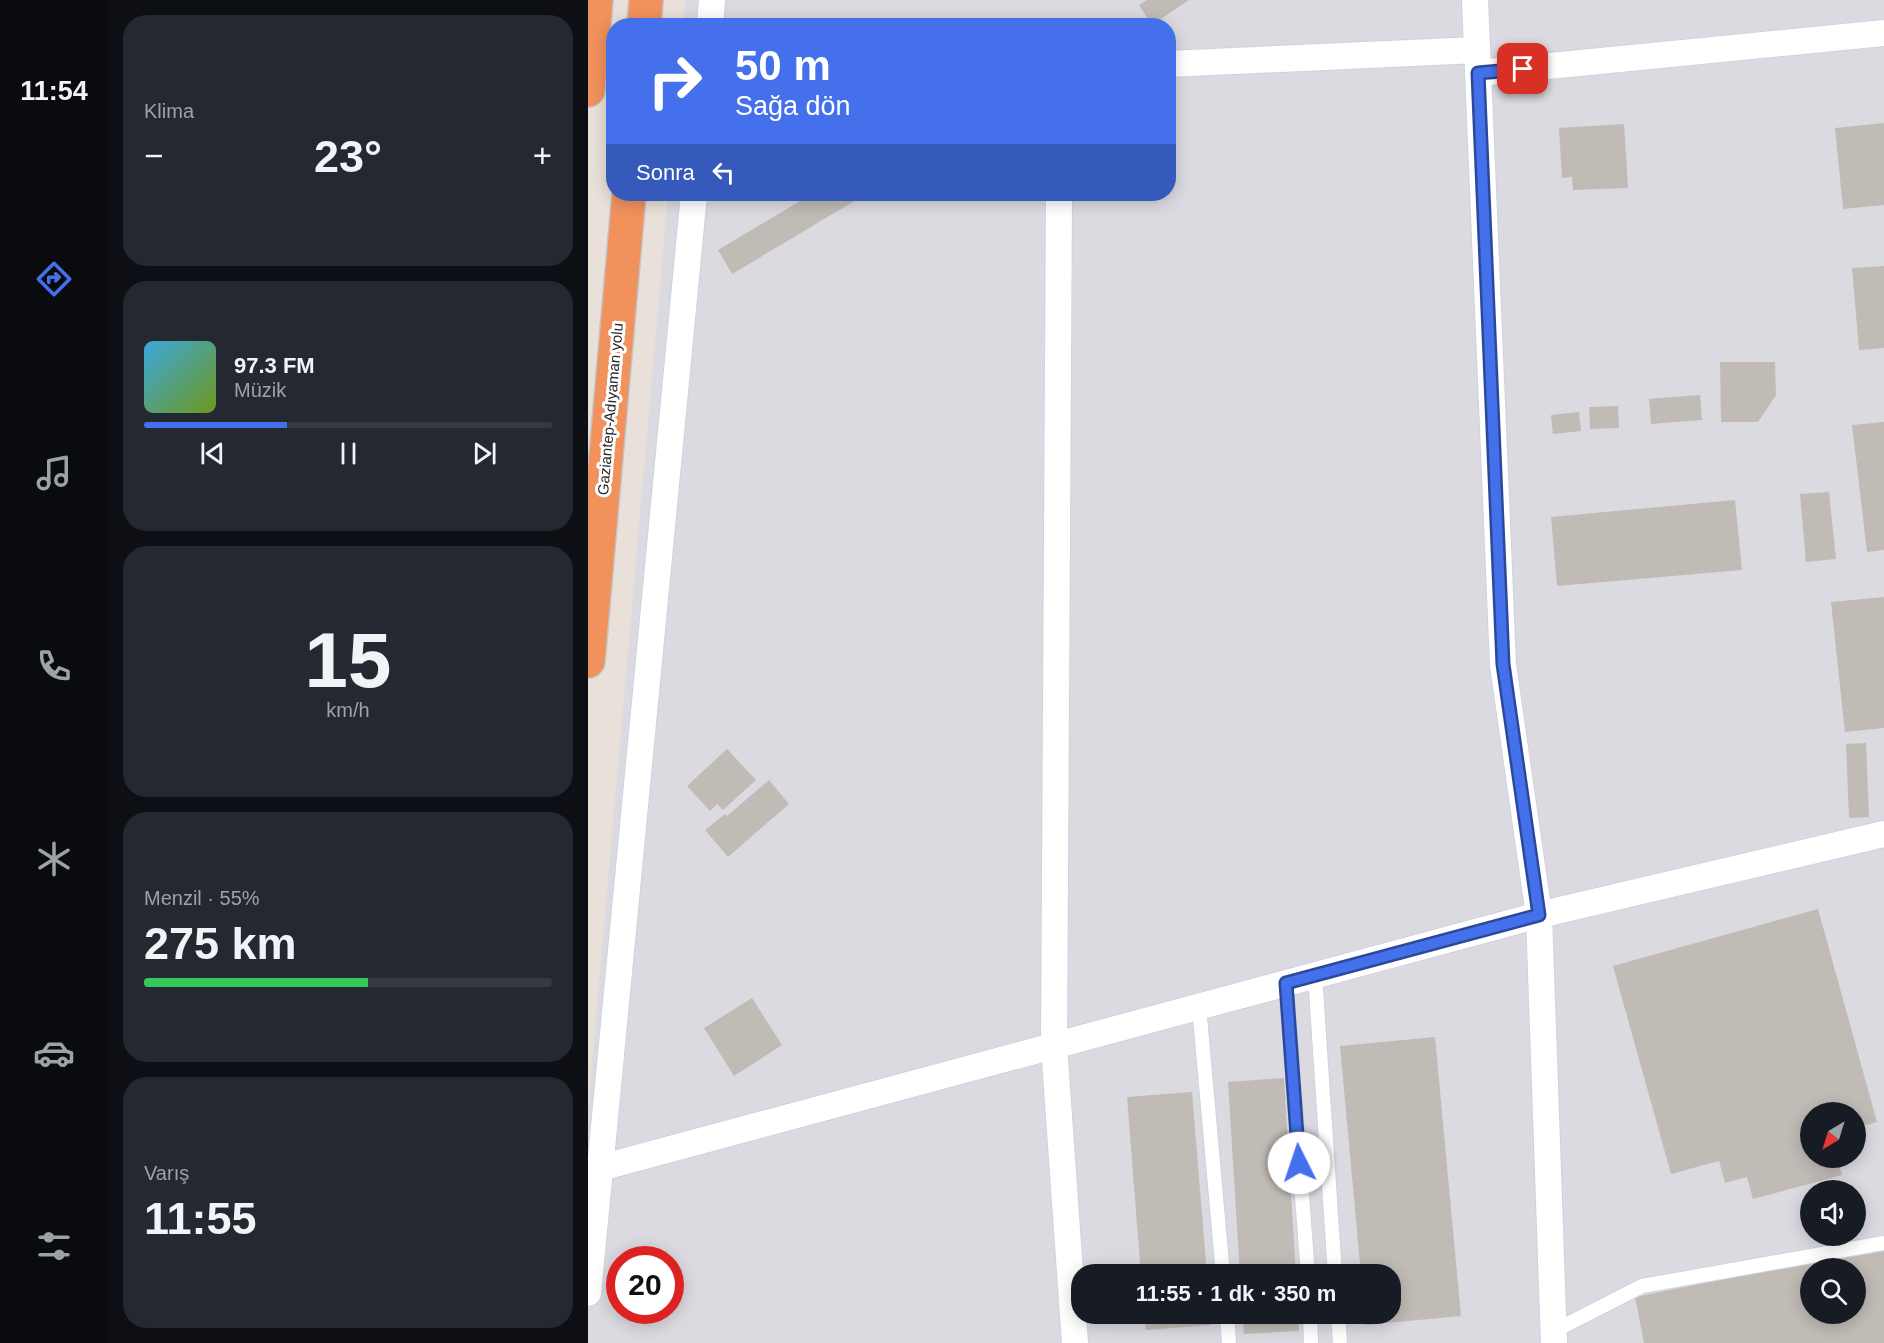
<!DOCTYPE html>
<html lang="tr">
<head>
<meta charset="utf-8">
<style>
  body { margin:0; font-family:Arial,sans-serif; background:#242831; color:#f1f3f6; height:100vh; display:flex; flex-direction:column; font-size:22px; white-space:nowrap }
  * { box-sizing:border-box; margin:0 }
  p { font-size:20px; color:#9ea1a6 }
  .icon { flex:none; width:33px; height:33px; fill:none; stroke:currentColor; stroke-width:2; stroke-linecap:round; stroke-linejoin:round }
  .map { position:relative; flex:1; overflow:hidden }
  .sheet { display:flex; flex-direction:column; gap:15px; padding:15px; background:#0d0f14; width:480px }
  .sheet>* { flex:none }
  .hud { position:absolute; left:18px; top:18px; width:570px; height:183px; border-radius:24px; box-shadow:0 3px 15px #0003; background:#4471eb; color:#fff; overflow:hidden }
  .needle { width:39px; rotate:218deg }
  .fabs { position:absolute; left:1212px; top:1102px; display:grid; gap:12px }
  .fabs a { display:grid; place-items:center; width:66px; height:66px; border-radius:50%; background:#171b24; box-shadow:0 3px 15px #0003; font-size:30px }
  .speed { position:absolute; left:18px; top:1246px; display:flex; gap:12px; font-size:30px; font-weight:700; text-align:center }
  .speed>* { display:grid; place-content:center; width:78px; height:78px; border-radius:50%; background:#171b24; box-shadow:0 3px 15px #0003; line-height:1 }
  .speed .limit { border:9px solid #d22; background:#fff; color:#111 }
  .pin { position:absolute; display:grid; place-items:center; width:51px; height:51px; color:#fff; margin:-26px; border-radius:12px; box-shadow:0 3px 9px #0006 }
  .me { position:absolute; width:66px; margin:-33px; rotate:356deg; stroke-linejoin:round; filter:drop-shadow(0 0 4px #0008) }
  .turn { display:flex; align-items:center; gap:21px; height:126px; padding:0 30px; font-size:27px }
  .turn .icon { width:78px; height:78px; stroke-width:2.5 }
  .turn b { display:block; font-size:42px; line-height:51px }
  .then { display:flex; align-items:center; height:57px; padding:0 30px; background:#0003; gap:12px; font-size:22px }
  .big { font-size:45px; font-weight:600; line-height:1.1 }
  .sheet .widget { flex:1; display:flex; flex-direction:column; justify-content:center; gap:9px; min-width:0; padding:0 21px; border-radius:24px; background:#242831 }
  .sheet .dial { align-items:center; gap:0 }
  .dial b { font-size:78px; line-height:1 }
  .song { display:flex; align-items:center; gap:18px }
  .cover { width:72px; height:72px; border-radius:9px; background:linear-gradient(135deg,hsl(200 70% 55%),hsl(80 70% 35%)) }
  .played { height:6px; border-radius:3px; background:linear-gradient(90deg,#4471eb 35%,#363941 35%) }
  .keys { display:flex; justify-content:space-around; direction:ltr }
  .heat { display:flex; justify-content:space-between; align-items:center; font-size:33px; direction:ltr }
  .charge { height:9px; border-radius:4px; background:linear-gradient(90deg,#34c759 55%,#363941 0) }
  .trip { position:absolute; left:483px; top:1264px; width:330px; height:60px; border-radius:24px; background:#171b24; box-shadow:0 3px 15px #0003; font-weight:600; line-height:60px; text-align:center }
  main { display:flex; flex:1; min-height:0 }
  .tabs { display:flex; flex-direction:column; width:108px; justify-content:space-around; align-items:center; background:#090b0e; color:#9ea1a6 }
  .tabs .icon { width:42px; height:42px }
  .tabs .selected { color:#4471eb }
  .tabs b { font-size:27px; color:#f1f3f6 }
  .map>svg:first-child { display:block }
  .industrial { fill:#dbdae1; fill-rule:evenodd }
  .building { fill:#c1bbb6; fill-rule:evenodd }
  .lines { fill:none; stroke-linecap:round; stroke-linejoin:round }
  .lane-casing { stroke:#cfd3df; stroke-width:16 }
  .street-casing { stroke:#cfd3df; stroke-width:28 }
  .highway-casing { stroke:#c3c3c3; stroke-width:36 }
  .lane { stroke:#fff; stroke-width:14 }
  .street { stroke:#fff; stroke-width:26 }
  .highway { stroke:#f1915c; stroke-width:33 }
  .route-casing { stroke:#2c4999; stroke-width:15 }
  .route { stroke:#4471eb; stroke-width:10 }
  .labels { text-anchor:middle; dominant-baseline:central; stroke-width:6; stroke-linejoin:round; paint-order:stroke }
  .street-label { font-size:15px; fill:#272727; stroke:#fff }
</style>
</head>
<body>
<main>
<nav class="tabs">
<b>11:54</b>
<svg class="icon selected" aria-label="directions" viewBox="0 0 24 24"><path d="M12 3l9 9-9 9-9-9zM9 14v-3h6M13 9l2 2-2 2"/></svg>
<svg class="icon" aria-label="music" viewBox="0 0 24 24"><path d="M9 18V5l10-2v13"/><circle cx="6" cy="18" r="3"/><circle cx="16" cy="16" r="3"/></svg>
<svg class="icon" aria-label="phone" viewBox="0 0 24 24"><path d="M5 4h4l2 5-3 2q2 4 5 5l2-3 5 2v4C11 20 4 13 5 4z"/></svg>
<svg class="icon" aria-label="climate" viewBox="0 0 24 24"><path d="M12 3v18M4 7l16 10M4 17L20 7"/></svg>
<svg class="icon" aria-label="car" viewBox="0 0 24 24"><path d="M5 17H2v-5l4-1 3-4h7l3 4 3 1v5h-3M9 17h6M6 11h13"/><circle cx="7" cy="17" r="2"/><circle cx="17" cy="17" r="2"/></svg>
<svg class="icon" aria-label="filters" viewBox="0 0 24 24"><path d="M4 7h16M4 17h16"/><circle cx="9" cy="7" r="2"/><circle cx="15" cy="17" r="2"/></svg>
</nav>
<section class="sheet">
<div class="widget"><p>Klima</p>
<div class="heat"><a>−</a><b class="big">23°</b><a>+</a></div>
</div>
<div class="widget">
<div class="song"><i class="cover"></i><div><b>97.3 FM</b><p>Müzik</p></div></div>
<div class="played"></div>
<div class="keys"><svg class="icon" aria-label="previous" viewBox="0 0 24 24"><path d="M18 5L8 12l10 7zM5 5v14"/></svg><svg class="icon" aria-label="pause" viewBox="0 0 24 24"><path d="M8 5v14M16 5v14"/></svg><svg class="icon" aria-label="next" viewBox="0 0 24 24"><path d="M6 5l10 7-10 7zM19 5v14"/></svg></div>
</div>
<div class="widget dial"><b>15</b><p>km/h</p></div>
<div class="widget"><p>Menzil · 55%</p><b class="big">275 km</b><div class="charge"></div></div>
<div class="widget"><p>Varış</p><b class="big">11:55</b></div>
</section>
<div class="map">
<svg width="1296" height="1343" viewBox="0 0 1296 1343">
  <rect width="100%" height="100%" fill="#e9e1d9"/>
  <path class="industrial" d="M97,0h1199v1343h-1296v-234l80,-915h500v-168l-485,-1zM1222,1113h46v45h-46zM1222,1191h46v45h-46zM32,1260h50v51h-50zM1222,1269h46v45h-46zM494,1275h308v39h-308z"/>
  <g class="building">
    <polygon points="559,0 601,0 564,25 551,5"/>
    <polygon points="1296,123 1296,205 1255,209 1247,128"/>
    <polygon points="1036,124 1040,188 985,190 984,177 974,178 971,128"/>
    <polygon points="224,194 278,194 144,274 130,250"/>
    <polygon points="1296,266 1296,348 1271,350 1264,268"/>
    <polygon points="1132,362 1187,362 1188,395 1170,422 1133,422"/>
    <polygon points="1112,395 1114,420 1063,424 1061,399"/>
    <polygon points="1030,406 1031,428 1002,429 1001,407"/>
    <polygon points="991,412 993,431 965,434 963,415"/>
    <polygon points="1296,422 1296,550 1279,552 1264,425"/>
    <polygon points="1241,492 1248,559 1218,562 1212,494"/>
    <polygon points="1147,500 1154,570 969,586 963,517"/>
    <polygon points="1296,597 1296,728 1257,732 1243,602"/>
    <polygon points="1278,743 1281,817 1261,818 1258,744"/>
    <polygon points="139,749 168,780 135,810 129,804 122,811 99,786"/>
    <polygon points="181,780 201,804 140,857 117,830 137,814 139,816"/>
    <polygon points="1230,909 1289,1122 1268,1128 1268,1113 1222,1113 1222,1158 1249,1158 1254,1175 1165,1199 1159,1177 1137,1183 1131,1161 1083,1174 1025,966"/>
    <polygon points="164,998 194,1045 146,1076 116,1028"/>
    <polygon points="847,1037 873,1316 777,1325 776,1314 802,1314 802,1275 773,1275 752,1046"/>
    <polygon points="696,1078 708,1275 652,1275 640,1082"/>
    <polygon points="604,1092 619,1275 553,1275 539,1097"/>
    <path d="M1296,1247v96h-240l-9,-46zM1222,1269h46v45h-46z"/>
    <polygon points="556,1314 622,1314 623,1325 558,1330"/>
    <polygon points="654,1314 710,1314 711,1331 656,1334"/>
  </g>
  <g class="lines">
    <g class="lane-casing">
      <g id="lane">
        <polyline points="727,975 747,1275"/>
        <polyline points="698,983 720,1275"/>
        <polyline points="611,1006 635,1275"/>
        <polyline points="639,1314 641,1343"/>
        <polyline points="722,1314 723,1343"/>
        <polyline points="750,1314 752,1343"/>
        <polyline points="966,1331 1054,1286 1296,1243"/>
      </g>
    </g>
    <g class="street-casing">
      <g id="street">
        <polyline points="887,0 915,665 951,915 966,1343"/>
        <polyline points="122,26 124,0"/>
        <polyline points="580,64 889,50"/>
        <polyline points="890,73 1296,33"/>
        <polyline points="471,194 466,1046 487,1343"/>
        <polyline points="12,1168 951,915 1296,834"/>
        <polyline points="0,1293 106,194"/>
      </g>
    </g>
    <g class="highway-casing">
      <g id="highway">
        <polyline points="56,26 58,0"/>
        <polyline points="0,90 8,0"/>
        <polyline points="0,661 41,194"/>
      </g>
    </g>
    <use href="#lane" class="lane"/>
    <use href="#street" class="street"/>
    <use href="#highway" class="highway"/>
  </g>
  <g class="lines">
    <g class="route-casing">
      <polyline id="route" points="711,1163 698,983 951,915 915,664 890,73 935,69"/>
    </g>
    <use href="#route" class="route"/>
  </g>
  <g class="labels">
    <g class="street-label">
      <text transform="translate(22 409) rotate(-85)">Gaziantep-Adıyaman yolu</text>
    </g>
  </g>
</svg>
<div class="fabs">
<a><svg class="needle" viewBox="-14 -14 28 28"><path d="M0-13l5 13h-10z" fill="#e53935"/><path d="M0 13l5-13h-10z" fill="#9ea1a6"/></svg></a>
<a><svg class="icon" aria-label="sound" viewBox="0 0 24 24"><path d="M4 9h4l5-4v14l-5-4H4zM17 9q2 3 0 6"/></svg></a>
<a><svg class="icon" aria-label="search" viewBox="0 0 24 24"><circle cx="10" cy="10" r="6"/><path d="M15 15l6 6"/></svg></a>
</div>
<div class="speed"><div class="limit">20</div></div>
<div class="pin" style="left:935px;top:69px;background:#d93025"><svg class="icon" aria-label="arrive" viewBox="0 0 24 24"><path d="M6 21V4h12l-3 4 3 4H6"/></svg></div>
<svg class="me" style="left:711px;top:1163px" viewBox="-20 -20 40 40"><circle r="19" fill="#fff"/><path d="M0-13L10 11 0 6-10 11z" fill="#4471eb"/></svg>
<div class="trip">11:55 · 1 dk · 350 m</div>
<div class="hud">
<div class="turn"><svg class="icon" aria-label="right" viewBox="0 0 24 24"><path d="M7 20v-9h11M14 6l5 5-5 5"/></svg><div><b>50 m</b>Sağa dön</div></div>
<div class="then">Sonra<svg class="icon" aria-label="left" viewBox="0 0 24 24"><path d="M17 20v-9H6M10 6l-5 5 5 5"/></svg></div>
</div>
</div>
</main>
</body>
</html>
